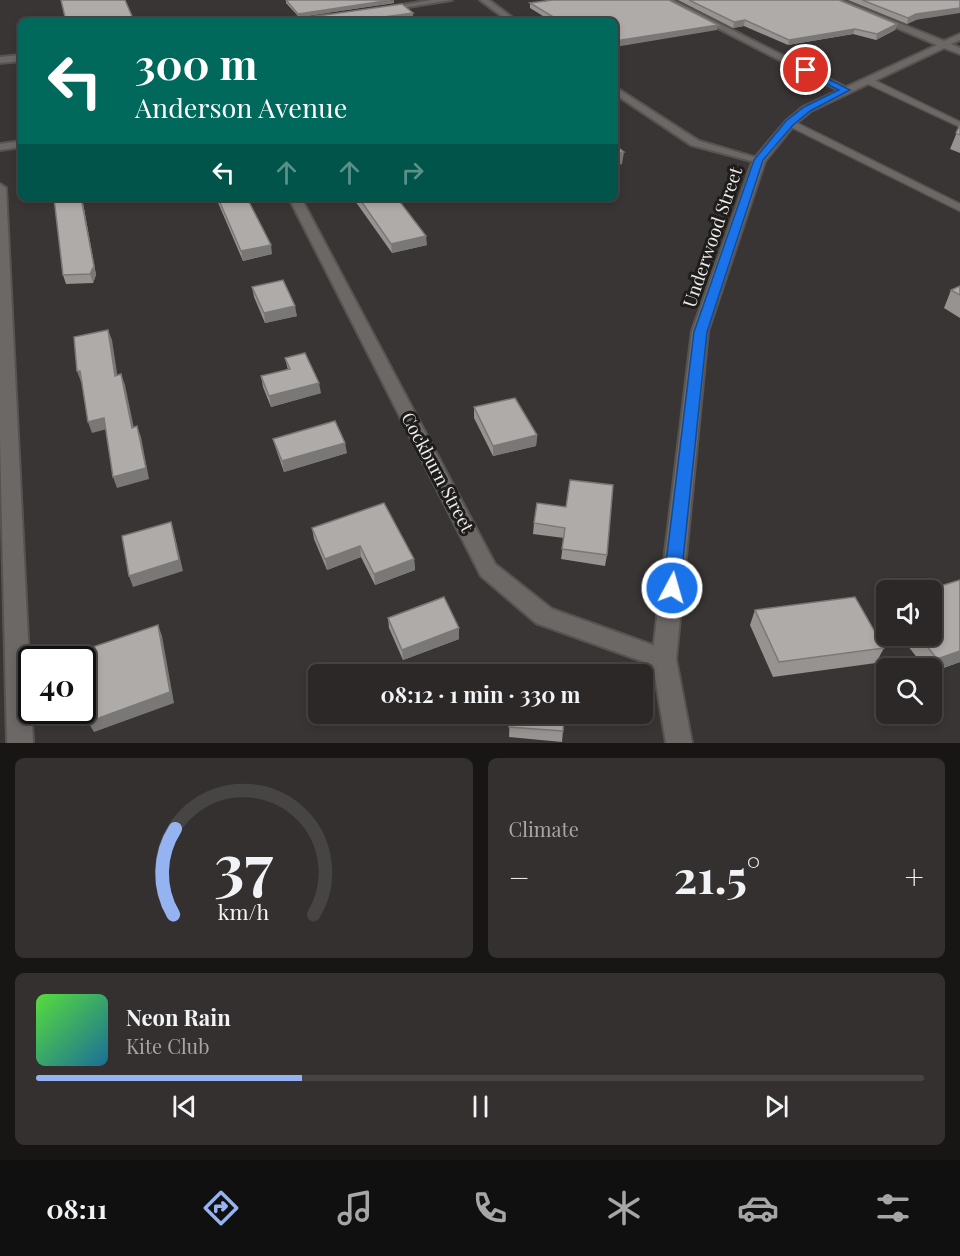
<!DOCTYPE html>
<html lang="en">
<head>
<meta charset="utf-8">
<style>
  body { margin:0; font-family:"Playfair Display",serif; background:#33302f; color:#f1f3f6; height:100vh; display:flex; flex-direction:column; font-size:22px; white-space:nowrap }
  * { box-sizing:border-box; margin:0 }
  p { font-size:20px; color:#a6a6a7 }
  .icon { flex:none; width:33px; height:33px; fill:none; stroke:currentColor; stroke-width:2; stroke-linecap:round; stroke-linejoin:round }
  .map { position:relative; height:743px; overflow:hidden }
  .sheet { display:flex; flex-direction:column; gap:15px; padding:15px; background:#181615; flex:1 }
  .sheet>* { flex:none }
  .banner { position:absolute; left:18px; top:18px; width:600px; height:183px; border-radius:9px; box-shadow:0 3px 9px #0003,0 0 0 2px #474444; background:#00695c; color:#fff; overflow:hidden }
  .tools { position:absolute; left:876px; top:580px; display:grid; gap:12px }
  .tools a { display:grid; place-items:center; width:66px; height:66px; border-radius:9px; background:#2b2827; box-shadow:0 3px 9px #0003,0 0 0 2px #474444; font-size:30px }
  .speed { position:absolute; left:18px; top:646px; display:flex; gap:12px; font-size:30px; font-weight:700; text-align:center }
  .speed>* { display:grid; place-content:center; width:78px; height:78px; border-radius:50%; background:#2b2827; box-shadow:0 3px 9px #0003,0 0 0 2px #474444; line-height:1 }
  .speed .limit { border:3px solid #111; border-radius:9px; background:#fff; color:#111 }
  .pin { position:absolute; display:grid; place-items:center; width:51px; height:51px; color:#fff; margin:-26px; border:3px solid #fff; border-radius:50%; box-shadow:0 2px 6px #0007 }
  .me { position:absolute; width:66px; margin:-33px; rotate:6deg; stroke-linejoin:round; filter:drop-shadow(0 0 4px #0008) }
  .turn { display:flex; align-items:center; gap:21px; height:126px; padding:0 18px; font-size:27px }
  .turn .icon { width:78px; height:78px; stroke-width:2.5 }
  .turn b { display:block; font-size:42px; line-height:51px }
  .lanes { display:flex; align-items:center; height:57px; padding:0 18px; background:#0003; justify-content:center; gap:30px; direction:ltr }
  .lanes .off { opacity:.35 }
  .big { font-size:45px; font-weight:700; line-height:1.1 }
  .sheet .widget { flex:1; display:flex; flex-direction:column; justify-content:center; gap:9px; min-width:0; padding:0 21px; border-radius:9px; background:#33302f }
  .sheet .dial { align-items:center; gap:0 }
  .dial svg { height:156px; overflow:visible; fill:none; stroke:#474444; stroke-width:7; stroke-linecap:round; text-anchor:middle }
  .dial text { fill:#f1f3f6; stroke:none }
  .song { display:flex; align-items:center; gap:18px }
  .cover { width:72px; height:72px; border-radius:9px; background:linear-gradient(135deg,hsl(110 70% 55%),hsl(200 70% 35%)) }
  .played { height:6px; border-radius:3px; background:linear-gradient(90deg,#95b2f1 30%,#474444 30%) }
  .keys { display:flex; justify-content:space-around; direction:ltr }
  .heat { display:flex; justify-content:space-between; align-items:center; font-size:33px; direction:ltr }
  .sheet .tiles { flex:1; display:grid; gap:15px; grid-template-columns:1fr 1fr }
  .widget:last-child { grid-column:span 2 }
  .trip { position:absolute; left:308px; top:664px; width:345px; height:60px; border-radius:9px; background:#2b2827; box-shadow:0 3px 9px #0003,0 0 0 2px #474444; font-weight:700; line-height:60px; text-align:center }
  .tab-bar { display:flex; height:96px; justify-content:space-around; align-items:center; background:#111010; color:#a6a6a7 }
  .tab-bar .icon { width:42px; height:42px }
  .tab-bar .on { color:#95b2f1 }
  .tab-bar b { font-size:27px; color:#f1f3f6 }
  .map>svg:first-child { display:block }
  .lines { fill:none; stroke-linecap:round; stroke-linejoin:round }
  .service-casing { stroke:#565351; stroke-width:3 }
  .minor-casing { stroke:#565351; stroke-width:4 }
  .tertiary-casing { stroke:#565351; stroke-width:4 }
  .service { fill:#6c6866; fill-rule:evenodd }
  .minor { fill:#6c6866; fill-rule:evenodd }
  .tertiary { fill:#6c6866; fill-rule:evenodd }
  .wall { fill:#969391 }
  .shaded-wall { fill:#7a7876 }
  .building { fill:#afaba9; stroke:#7a7876; stroke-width:1.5 }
  .route { fill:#1a73e8; stroke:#114b97; stroke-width:1.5 }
  .labels { text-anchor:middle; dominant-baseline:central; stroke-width:6; stroke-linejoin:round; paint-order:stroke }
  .street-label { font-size:18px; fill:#eeeceb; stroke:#1f1d1c }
</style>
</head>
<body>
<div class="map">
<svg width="960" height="743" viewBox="0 0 960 743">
  <rect width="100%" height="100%" fill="#393534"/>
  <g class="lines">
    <g class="service-casing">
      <g id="service">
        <polygon points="866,79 872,79 960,122 960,127 866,83"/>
        <polygon points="787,121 793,121 960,204 960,211 787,125"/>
      </g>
    </g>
    <g class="minor-casing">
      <g id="minor">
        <polygon points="431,0 452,0 383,11 379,9"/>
        <polygon points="480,0 489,0 517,21 508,21"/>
        <polygon points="663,0 673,0 851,90 842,92"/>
        <polygon points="328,15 325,19 288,21 292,18"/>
        <polygon points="21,55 21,61 0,63 0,57"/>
        <polygon points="615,87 699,141 765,160 759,163 691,145 615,94"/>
        <polygon points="21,141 21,147 0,150 0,144"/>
        <polygon points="0,184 6,188 33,743 7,743 0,439"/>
        <polygon points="289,198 301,198 495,564 552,609 672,652 676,659 672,666 664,669 536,623 481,576"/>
      </g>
    </g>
    <g class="tertiary-casing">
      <polygon id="tertiary" points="831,0 842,0 944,41 960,34 960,40 951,44 960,48 960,54 944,48 811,111 794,125 765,161 708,331 676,659 692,743 666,743 652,659 692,331 753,160 786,121 803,107 937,45"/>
    </g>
    <use href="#service" class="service"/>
    <use href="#minor" class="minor"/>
    <use href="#tertiary" class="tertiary"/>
  </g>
  <g class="wall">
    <polygon points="286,0 394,3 299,17 286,3"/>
    <polygon points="678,0 839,0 897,24 895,30 876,40 853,34 788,45 744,26 733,28"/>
    <polygon points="848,0 960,0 907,24"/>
    <polygon points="530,3 717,30 615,21 551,21 530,8"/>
    <polygon points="960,125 960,153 950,149"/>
    <polygon points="54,198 110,198 83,203 96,275 93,283 66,284 63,275"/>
    <polygon points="216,198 247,198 272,254 243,261"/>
    <polygon points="353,198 397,198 427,245 392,253"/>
    <polygon points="960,286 960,318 944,308 951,290"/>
    <polygon points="252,287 297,316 265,323 254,297"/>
    <polygon points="285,358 321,393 271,407 263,387 261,376 288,370"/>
    <polygon points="474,407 537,435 536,446 493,456 474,418"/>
    <polygon points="273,439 347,453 284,472 276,449"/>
    <polygon points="566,507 607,555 605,566 561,559 564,538 533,534 534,523"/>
    <polygon points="312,528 414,559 415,570 375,585 361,557 327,570 314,539"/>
    <polygon points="886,608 886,620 883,615"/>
    <polygon points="755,610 884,648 876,663 773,677 750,625"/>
    <polygon points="388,618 459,628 459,639 403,660 389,628"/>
    <polygon points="900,636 932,636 960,662 932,672 932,669 926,669"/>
    <polygon points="510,714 563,731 562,742 509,737"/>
  </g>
  <g class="shaded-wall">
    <polygon points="394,0 394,3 299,17 298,14"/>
    <polygon points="960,8 960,13 915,20 907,24 908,18 916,14"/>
    <polygon points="413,13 413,19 397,21 376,21 376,18"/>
    <polygon points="745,20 744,26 733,28 734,22"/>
    <polygon points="897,24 895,30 876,40 877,34"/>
    <polygon points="718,25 717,30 615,47 615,41"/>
    <polygon points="855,29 853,34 788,45 789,40"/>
    <polygon points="624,152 622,164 615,166 615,153"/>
    <polygon points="81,198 110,198 83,203 96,275 93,283 90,274"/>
    <polygon points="426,236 427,245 392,253 391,244"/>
    <polygon points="271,245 272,254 243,261 241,251"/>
    <polygon points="295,306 297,316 265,323 264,313"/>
    <polygon points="108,330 112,340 119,386 115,376"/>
    <polygon points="77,371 80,371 84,381 81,382"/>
    <polygon points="121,374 125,385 136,438 132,428"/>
    <polygon points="319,383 321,393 271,407 269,396"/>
    <polygon points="104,418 107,429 92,433 88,422"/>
    <polygon points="137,426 141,437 149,479 117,488 113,477"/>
    <polygon points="537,435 536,446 493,456 493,446"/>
    <polygon points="345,443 347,453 284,472 282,461"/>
    <polygon points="171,522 174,532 183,571 133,587 129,576"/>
    <polygon points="360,546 361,557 327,570 325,559"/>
    <polygon points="414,559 415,570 375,585 374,574"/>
    <polygon points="158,625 162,636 174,703 94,732 88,722"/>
    <polygon points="459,628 459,639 403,660 402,650"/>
    <polygon points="960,651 960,662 932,672 931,669 937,659"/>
  </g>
  <g class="building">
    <polygon points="61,0 125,0 134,21 66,21"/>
    <polygon points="286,0 391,0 298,14"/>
    <polygon points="553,0 669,0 718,25 615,41 615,21 560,21 530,3"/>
    <polygon points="689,0 839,0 897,24 877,34 855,29 789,40 745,20 734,22"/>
    <polygon points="862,0 960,0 960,8 916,14 908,18"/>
    <polygon points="402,4 413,13 376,18 379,21 307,21 304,18"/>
    <polygon points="960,125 960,135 956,133"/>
    <polygon points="615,145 624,152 615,153"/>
    <polygon points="54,198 81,198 94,266 90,274 63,275"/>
    <polygon points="218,198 247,198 271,245 241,251"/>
    <polygon points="359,198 397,198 426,236 391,244"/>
    <polygon points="283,280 295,306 264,313 252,287"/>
    <polygon points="960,286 960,295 951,290"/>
    <polygon points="108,330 115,376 121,374 132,428 137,426 146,468 113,477 104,418 88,422 80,371 77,371 74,337"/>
    <polygon points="305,353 319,383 269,396 261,376 290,369 285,358"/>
    <polygon points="515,398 537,435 493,446 474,407"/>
    <polygon points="335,421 345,443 282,461 273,439"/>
    <polygon points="570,480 613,485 607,555 562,549 565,528 534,523 537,503 566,507"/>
    <polygon points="384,503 414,559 374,574 360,546 325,559 312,528"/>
    <polygon points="171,522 179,560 129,576 122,536"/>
    <polygon points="960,580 960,651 937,659 919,636 932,636 932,591 924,591"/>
    <polygon points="444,597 459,628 402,650 388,618"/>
    <polygon points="855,597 884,648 779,662 755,610"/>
    <polygon points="158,625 170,692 88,722 82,660 81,651"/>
    <polygon points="510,714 564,714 563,731 509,727"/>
  </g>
  <polygon class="route" points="806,68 850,90 810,111 793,125 763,160 707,332 680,588 678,594 672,596 665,594 663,588 694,332 754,160 786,121 804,107 839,90 803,72"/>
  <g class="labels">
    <g class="street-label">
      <text transform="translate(712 237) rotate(-71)">Underwood Street</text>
      <text transform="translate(438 472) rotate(62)">Cockburn Street</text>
    </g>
  </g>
</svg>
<div class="tools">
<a><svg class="icon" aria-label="sound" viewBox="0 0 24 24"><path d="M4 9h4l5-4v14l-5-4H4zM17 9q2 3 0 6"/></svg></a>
<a><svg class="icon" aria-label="search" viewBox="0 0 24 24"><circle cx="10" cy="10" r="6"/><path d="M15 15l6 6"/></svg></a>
</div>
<div class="speed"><div class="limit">40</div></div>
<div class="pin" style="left:806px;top:70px;background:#d93025"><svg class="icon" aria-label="arrive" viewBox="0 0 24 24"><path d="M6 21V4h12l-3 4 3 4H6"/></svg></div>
<svg class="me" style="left:672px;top:588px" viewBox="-20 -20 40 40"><circle r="17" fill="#1a73e8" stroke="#fff" stroke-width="3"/><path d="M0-11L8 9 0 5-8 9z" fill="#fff"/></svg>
<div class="trip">08:12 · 1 min · 330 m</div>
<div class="banner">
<div class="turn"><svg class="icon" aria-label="left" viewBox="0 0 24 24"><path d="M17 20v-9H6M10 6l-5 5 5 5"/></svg><div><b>300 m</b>Anderson Avenue</div></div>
<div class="lanes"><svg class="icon" aria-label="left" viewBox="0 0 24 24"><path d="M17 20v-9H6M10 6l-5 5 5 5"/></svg><svg class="icon off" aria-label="ahead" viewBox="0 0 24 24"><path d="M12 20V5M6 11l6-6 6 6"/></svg><svg class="icon off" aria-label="ahead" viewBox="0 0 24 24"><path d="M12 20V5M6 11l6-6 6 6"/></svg><svg class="icon off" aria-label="right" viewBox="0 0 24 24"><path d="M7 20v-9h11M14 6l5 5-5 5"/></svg></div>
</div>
</div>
<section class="sheet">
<div class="tiles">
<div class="widget dial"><svg viewBox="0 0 100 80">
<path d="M14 69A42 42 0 1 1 86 69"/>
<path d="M14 69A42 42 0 0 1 15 25" stroke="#95b2f1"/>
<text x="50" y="56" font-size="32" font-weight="700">37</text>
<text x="50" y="72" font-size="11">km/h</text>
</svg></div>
<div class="widget"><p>Climate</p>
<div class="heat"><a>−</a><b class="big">21.5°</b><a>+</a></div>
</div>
<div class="widget">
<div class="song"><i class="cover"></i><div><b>Neon Rain</b><p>Kite Club</p></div></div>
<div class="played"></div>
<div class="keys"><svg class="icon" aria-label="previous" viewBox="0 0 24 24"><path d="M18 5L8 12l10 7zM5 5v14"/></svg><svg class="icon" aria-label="pause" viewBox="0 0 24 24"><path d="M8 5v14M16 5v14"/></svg><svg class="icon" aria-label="next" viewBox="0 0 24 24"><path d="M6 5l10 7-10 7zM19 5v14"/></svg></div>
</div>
</div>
</section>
<nav class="tab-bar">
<b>08:11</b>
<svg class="icon on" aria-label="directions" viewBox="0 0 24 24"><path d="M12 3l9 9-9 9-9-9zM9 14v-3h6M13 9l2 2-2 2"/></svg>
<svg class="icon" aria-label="music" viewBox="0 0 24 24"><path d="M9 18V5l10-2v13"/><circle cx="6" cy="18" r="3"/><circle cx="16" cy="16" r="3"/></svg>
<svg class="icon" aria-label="phone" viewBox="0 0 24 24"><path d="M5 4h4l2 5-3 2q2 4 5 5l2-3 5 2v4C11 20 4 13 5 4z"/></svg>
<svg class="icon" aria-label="climate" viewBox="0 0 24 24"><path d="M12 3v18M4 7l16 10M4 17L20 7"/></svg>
<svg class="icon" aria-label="car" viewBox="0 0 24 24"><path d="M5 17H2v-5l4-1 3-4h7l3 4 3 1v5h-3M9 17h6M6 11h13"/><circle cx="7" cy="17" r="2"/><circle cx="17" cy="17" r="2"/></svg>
<svg class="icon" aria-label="filters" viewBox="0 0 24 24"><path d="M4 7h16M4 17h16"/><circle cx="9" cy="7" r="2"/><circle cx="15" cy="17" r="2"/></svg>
</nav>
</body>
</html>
